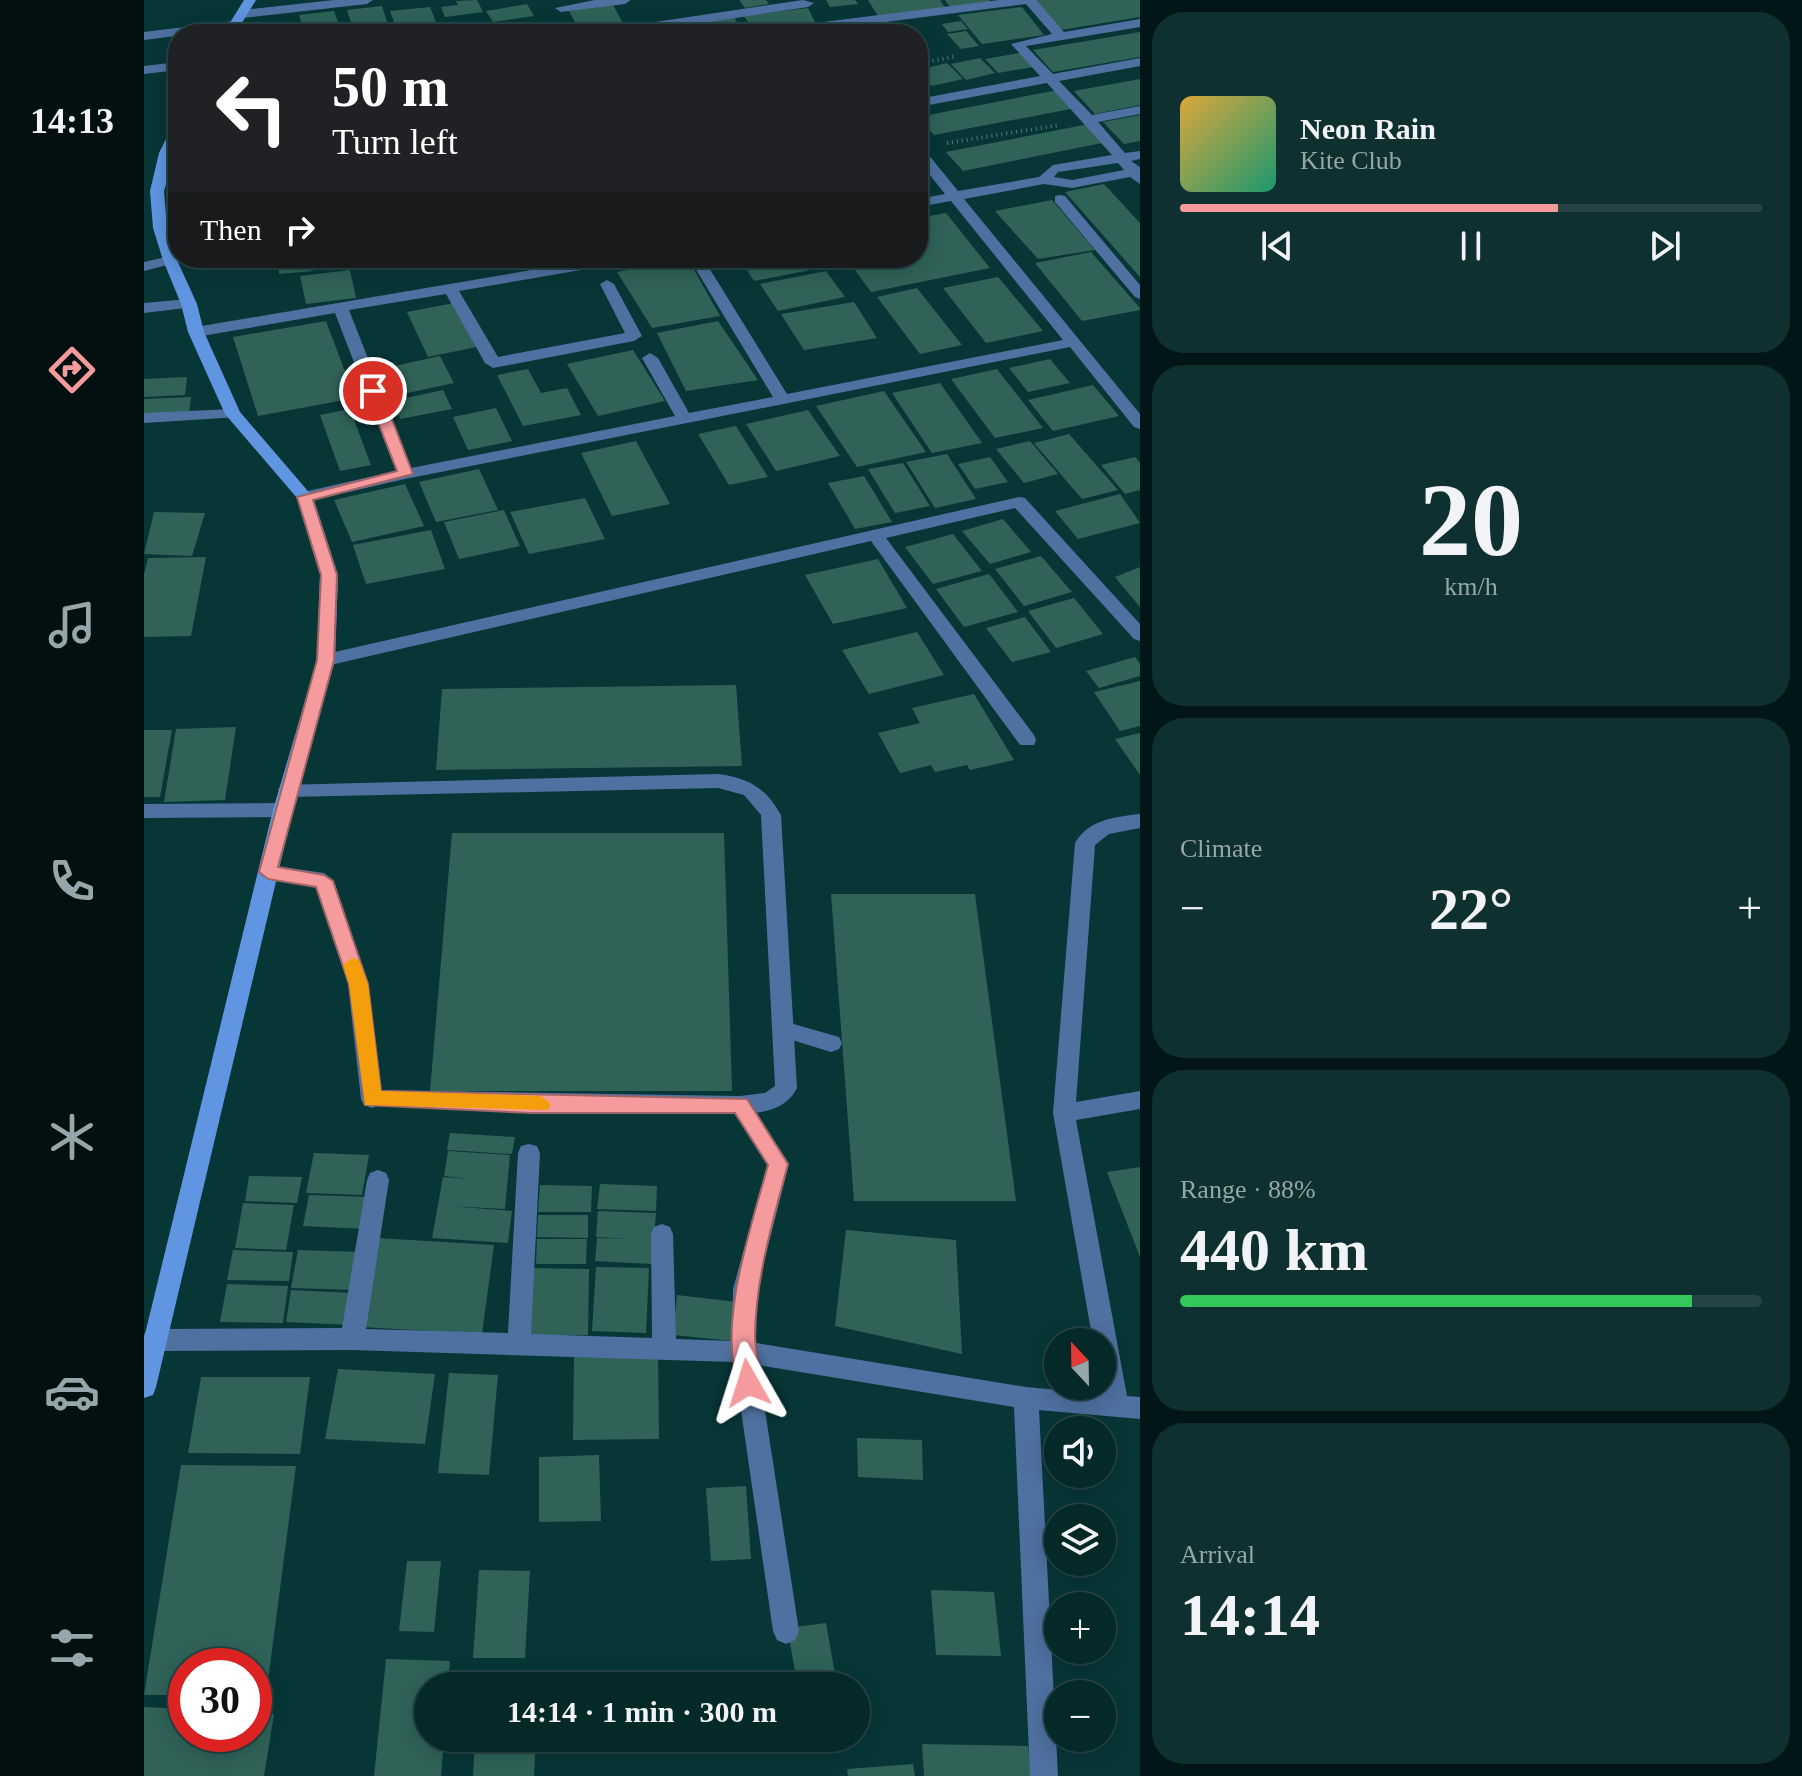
<!DOCTYPE html>
<html lang="en">
<head>
<meta charset="utf-8">
<style>
  body { margin:0; font-family:Georgia,serif; background:#0e3031; color:#f1f3f6; height:100vh; display:flex; flex-direction:column; font-size:30px; white-space:nowrap }
  * { box-sizing:border-box; margin:0 }
  p { font-size:26px; color:#97a6a8 }
  .icon { flex:none; width:44px; height:44px; fill:none; stroke:currentColor; stroke-width:2; stroke-linecap:round; stroke-linejoin:round }
  .map { position:relative; flex:1; overflow:hidden }
  .drawer { display:flex; flex-direction:column; gap:12px; padding:12px; background:#031617; width:662px }
  .drawer>* { flex:none }
  .guide { position:absolute; left:24px; top:24px; width:760px; height:244px; border-radius:32px; box-shadow:0 4px 20px #0003,0 0 0 2px #264446; background:#202124; color:#fff; overflow:hidden }
  .needle { width:52px; rotate:338deg }
  .fabs { position:absolute; left:900px; top:1328px; display:grid; gap:16px }
  .fabs a { display:grid; place-items:center; width:72px; height:72px; border-radius:50%; background:#052829; box-shadow:0 4px 20px #0003,0 0 0 2px #264446; font-size:40px }
  .speed { position:absolute; left:24px; top:1648px; display:flex; gap:16px; font-size:40px; font-weight:700; text-align:center }
  .speed>* { display:grid; place-content:center; width:104px; height:104px; border-radius:50%; background:#052829; box-shadow:0 4px 20px #0003,0 0 0 2px #264446; line-height:1 }
  .speed .limit { border:12px solid #d22; background:#fff; color:#111 }
  .pin { position:absolute; display:grid; place-items:center; width:68px; height:68px; color:#fff; margin:-34px; border:4px solid #fff; border-radius:50%; box-shadow:0 2px 8px #0007 }
  .me { position:absolute; width:88px; margin:-44px; rotate:354deg; stroke-linejoin:round; filter:drop-shadow(0 0 6px #0008) }
  .turn { display:flex; align-items:center; gap:28px; height:168px; padding:0 32px; font-size:36px }
  .turn .icon { width:104px; height:104px; stroke-width:2.5 }
  .turn b { display:block; font-size:56px; line-height:68px }
  .then { display:flex; align-items:center; height:76px; padding:0 32px; background:#0003; gap:16px; font-size:30px }
  .big { font-size:60px; font-weight:700; line-height:1.1 }
  .drawer .tile { flex:1; display:flex; flex-direction:column; justify-content:center; gap:12px; min-width:0; padding:0 28px; border-radius:32px; background:#0e3031 }
  .drawer .dial { align-items:center; gap:0 }
  .dial b { font-size:104px; line-height:1 }
  .song { display:flex; align-items:center; gap:24px }
  .cover { width:96px; height:96px; border-radius:12px; background:linear-gradient(135deg,hsl(40 70% 55%),hsl(160 70% 35%)) }
  .played { height:8px; border-radius:4px; background:linear-gradient(90deg,#f59b9e 65%,#264446 65%) }
  .keys { display:flex; justify-content:space-around; direction:ltr }
  .heat { display:flex; justify-content:space-between; align-items:center; font-size:44px; direction:ltr }
  .charge { height:12px; border-radius:6px; background:linear-gradient(90deg,#34c759 88%,#264446 0) }
  .trip { position:absolute; left:270px; top:1672px; width:456px; height:80px; border-radius:40px; background:#052829; box-shadow:0 4px 20px #0003,0 0 0 2px #264446; font-weight:700; line-height:80px; text-align:center }
  main { display:flex; flex:1; min-height:0 }
  .dock { display:flex; flex-direction:column; width:144px; justify-content:space-around; align-items:center; background:#021010; color:#97a6a8 }
  .dock .icon { width:56px; height:56px }
  .dock .selected { color:#f59b9e }
  .dock b { font-size:36px; color:#f1f3f6 }
  .map>svg:first-child { display:block }
  .building { fill:#2f6358 }
  .lines { fill:none; stroke-linecap:round; stroke-linejoin:round }
  .path { stroke:#51797a; stroke-width:4; stroke-dasharray:1 4; stroke-linecap:butt }
  .lane { fill:#4f71a1; fill-rule:evenodd }
  .street { fill:#4f71a1; fill-rule:evenodd }
  .secondary { fill:#5f95e1; fill-rule:evenodd }
  .route { fill:#f59b9e; stroke:#9f6567; stroke-width:2 }
  .slow { fill:#f59e0b }
</style>
</head>
<body>
<main>
<nav class="dock">
<b>14:13</b>
<svg class="icon selected" aria-label="directions" viewBox="0 0 24 24"><path d="M12 3l9 9-9 9-9-9zM9 14v-3h6M13 9l2 2-2 2"/></svg>
<svg class="icon" aria-label="music" viewBox="0 0 24 24"><path d="M9 18V5l10-2v13"/><circle cx="6" cy="18" r="3"/><circle cx="16" cy="16" r="3"/></svg>
<svg class="icon" aria-label="phone" viewBox="0 0 24 24"><path d="M5 4h4l2 5-3 2q2 4 5 5l2-3 5 2v4C11 20 4 13 5 4z"/></svg>
<svg class="icon" aria-label="climate" viewBox="0 0 24 24"><path d="M12 3v18M4 7l16 10M4 17L20 7"/></svg>
<svg class="icon" aria-label="car" viewBox="0 0 24 24"><path d="M5 17H2v-5l4-1 3-4h7l3 4 3 1v5h-3M9 17h6M6 11h13"/><circle cx="7" cy="17" r="2"/><circle cx="17" cy="17" r="2"/></svg>
<svg class="icon" aria-label="filters" viewBox="0 0 24 24"><path d="M4 7h16M4 17h16"/><circle cx="9" cy="7" r="2"/><circle cx="15" cy="17" r="2"/></svg>
</nav>
<div class="map">
<svg width="996" height="1776" viewBox="0 0 996 1776">
  <rect width="100%" height="100%" fill="#073637"/>
  <g class="building">
    <polygon points="333,0 339,12 301,17 297,7 314,5 312,1"/>
    <polygon points="595,0 622,0 625,4 601,8"/>
    <polygon points="682,0 711,0 714,4 686,7"/>
    <polygon points="724,0 796,0 802,9 734,16"/>
    <polygon points="801,0 846,0 846,2 806,7"/>
    <polygon points="890,0 996,0 996,17 917,30"/>
    <polygon points="383,4 390,16 349,22 342,11"/>
    <polygon points="469,5 479,23 435,29 425,11"/>
    <polygon points="238,6 245,28 210,31 203,10"/>
    <polygon points="286,7 293,25 253,30 246,11"/>
    <polygon points="878,7 900,35 838,44 814,15"/>
    <polygon points="664,8 672,24 610,31 600,16"/>
    <polygon points="190,11 196,28 160,32 155,15"/>
    <polygon points="590,16 598,34 524,34 520,27"/>
    <polygon points="817,21 824,29 804,32 798,24"/>
    <polygon points="822,31 835,46 817,49 803,34"/>
    <polygon points="996,32 996,57 909,72 889,50"/>
    <polygon points="876,53 889,67 854,73 841,59"/>
    <polygon points="836,58 851,73 822,80 807,64"/>
    <polygon points="803,63 819,79 788,86 774,73 774,70"/>
    <polygon points="996,79 996,105 951,114 930,91"/>
    <polygon points="914,90 932,108 790,135 774,117"/>
    <polygon points="996,115 996,141 980,144 959,122"/>
    <polygon points="945,124 963,142 819,171 802,152"/>
    <polygon points="960,184 996,223 996,277 921,192"/>
    <polygon points="908,200 951,250 894,259 851,211"/>
    <polygon points="802,213 846,268 727,292 702,258 774,258 774,218"/>
    <polygon points="947,252 996,308 996,310 938,321 891,263"/>
    <polygon points="64,258 112,258 113,262 66,269"/>
    <polygon points="134,258 168,258 169,271 135,274"/>
    <polygon points="595,258 664,258 672,269 610,281"/>
    <polygon points="544,259 576,316 508,328 473,272"/>
    <polygon points="206,270 212,298 162,304 156,276"/>
    <polygon points="682,271 701,297 634,311 616,284"/>
    <polygon points="854,277 899,331 842,343 799,288"/>
    <polygon points="773,288 818,345 776,354 733,297"/>
    <polygon points="710,302 733,338 660,350 637,314"/>
    <polygon points="310,303 332,347 284,357 263,312"/>
    <polygon points="182,321 211,398 114,416 89,337"/>
    <polygon points="574,321 614,380 542,391 513,333"/>
    <polygon points="489,350 521,401 454,416 423,364"/>
    <polygon points="296,356 310,383 245,397 232,370"/>
    <polygon points="906,359 926,383 884,392 865,368"/>
    <polygon points="384,369 397,393 423,388 437,415 379,426 353,375"/>
    <polygon points="853,369 899,428 851,438 807,379"/>
    <polygon points="43,377 41,395 0,397 0,379"/>
    <polygon points="796,383 838,443 788,453 748,393"/>
    <polygon points="949,385 975,416 909,431 884,400"/>
    <polygon points="299,390 308,409 256,419 248,401"/>
    <polygon points="740,391 782,452 713,467 672,406"/>
    <polygon points="47,397 45,414 0,416 0,399"/>
    <polygon points="352,408 368,441 324,450 309,417"/>
    <polygon points="206,409 227,465 196,471 176,415"/>
    <polygon points="664,410 696,456 632,471 602,424"/>
    <polygon points="592,426 624,477 585,485 554,434"/>
    <polygon points="925,434 974,490 938,499 890,443"/>
    <polygon points="492,441 526,504 468,516 437,453"/>
    <polygon points="886,441 914,474 880,483 852,449"/>
    <polygon points="803,454 832,499 791,508 762,462"/>
    <polygon points="846,457 864,482 831,489 814,464"/>
    <polygon points="991,457 996,463 996,490 981,494 957,465"/>
    <polygon points="759,463 786,506 751,513 724,469"/>
    <polygon points="335,469 354,510 292,522 275,482"/>
    <polygon points="720,476 748,522 711,529 684,483"/>
    <polygon points="261,484 280,526 208,542 190,500"/>
    <polygon points="976,494 996,523 934,539 911,511"/>
    <polygon points="441,498 461,539 385,554 366,512"/>
    <polygon points="360,510 376,546 315,559 300,522"/>
    <polygon points="10,512 61,513 48,556 0,554"/>
    <polygon points="859,519 887,552 846,564 818,531"/>
    <polygon points="287,530 301,569 222,584 209,545"/>
    <polygon points="809,534 838,571 789,584 761,547"/>
    <polygon points="897,556 928,592 880,606 851,569"/>
    <polygon points="62,557 47,636 0,637 0,574 4,558"/>
    <polygon points="734,559 763,608 689,624 661,575"/>
    <polygon points="996,567 996,607 971,577"/>
    <polygon points="845,574 874,612 820,627 792,589"/>
    <polygon points="930,598 959,634 912,648 884,611"/>
    <polygon points="881,617 907,652 868,662 842,628"/>
    <polygon points="773,632 800,675 725,694 698,650"/>
    <polygon points="991,657 996,664 996,676 955,688 942,671"/>
    <polygon points="996,681 996,726 976,731 950,692"/>
    <polygon points="592,685 598,766 292,770 298,689"/>
    <polygon points="830,694 870,760 826,770 823,765 791,772 787,765 756,773 734,733 776,723 768,708"/>
    <polygon points="92,727 81,800 20,802 32,729"/>
    <polygon points="0,730 28,730 16,797 0,797"/>
    <polygon points="996,733 996,775 971,739"/>
    <polygon points="308,833 580,833 588,1091 286,1091"/>
    <polygon points="687,894 831,894 872,1201 710,1201"/>
    <polygon points="306,1133 371,1137 368,1154 303,1150"/>
    <polygon points="304,1151 366,1155 361,1209 304,1206 368,1211 364,1243 288,1238 299,1177 327,1179 300,1176"/>
    <polygon points="170,1153 225,1155 218,1195 162,1193"/>
    <polygon points="996,1167 996,1257 963,1172"/>
    <polygon points="105,1176 158,1177 153,1203 101,1201"/>
    <polygon points="456,1184 513,1186 512,1211 453,1209"/>
    <polygon points="396,1185 448,1186 447,1212 394,1212"/>
    <polygon points="165,1195 226,1197 221,1229 159,1226"/>
    <polygon points="99,1203 150,1205 142,1250 91,1248"/>
    <polygon points="454,1211 512,1213 508,1264 451,1261 453,1238 487,1239 452,1237"/>
    <polygon points="394,1215 444,1215 444,1238 393,1237"/>
    <polygon points="702,1230 812,1240 818,1354 691,1326"/>
    <polygon points="233,1238 350,1245 338,1334 218,1327"/>
    <polygon points="393,1239 443,1239 442,1264 392,1264"/>
    <polygon points="89,1250 149,1252 145,1281 83,1280"/>
    <polygon points="154,1250 218,1252 212,1290 147,1288"/>
    <polygon points="452,1267 505,1268 502,1333 448,1331"/>
    <polygon points="387,1268 445,1269 444,1335 384,1335"/>
    <polygon points="83,1284 144,1286 139,1323 76,1322"/>
    <polygon points="147,1290 210,1293 206,1325 142,1322"/>
    <polygon points="533,1295 593,1302 589,1341 529,1335"/>
    <polygon points="514,1354 515,1439 429,1440 430,1355"/>
    <polygon points="194,1369 291,1374 281,1444 181,1439"/>
    <polygon points="305,1373 354,1375 345,1475 294,1473"/>
    <polygon points="57,1377 166,1377 156,1454 44,1453"/>
    <polygon points="713,1438 778,1440 779,1480 714,1477"/>
    <polygon points="455,1455 457,1521 395,1522 395,1457"/>
    <polygon points="37,1465 152,1466 122,1696 110,1696 110,1666 42,1666 42,1695 0,1695"/>
    <polygon points="602,1486 607,1559 567,1561 562,1488"/>
    <polygon points="263,1561 297,1561 290,1632 255,1631"/>
    <polygon points="335,1570 386,1571 381,1658 329,1658"/>
    <polygon points="787,1590 850,1592 857,1656 792,1655"/>
    <polygon points="682,1623 693,1686 654,1686 643,1628"/>
    <polygon points="242,1659 306,1661 304,1686 284,1686 284,1738 300,1738 297,1776 230,1776"/>
    <polygon points="0,1707 42,1709 42,1734 110,1734 110,1713 130,1714 120,1776 0,1776"/>
    <polygon points="331,1738 392,1738 390,1776 329,1776"/>
    <polygon points="778,1744 884,1746 887,1776 780,1776"/>
    <polygon points="769,1764 771,1776 704,1776 703,1769"/>
  </g>
  <g class="lines">
    <g class="path">
      <polyline points="774,64 812,56"/>
      <polyline points="803,143 915,125"/>
    </g>
    <path class="lane" d="M574,774c31,4 48,14 63,41l16,273c-11,22 -34,25 -57,26l-209,-1 -167,-8 -3,-6 3,-6 8,-3 368,6 25,-3 10,-7 -14,-271 -17,-20 -26,-7 -430,9 -7,-2 -3,-5 3,-5z"/>
    <g class="street">
      <polygon points="190,0 229,0 223,4 99,18 93,14 99,10"/>
      <polygon points="451,0 487,0 481,4 417,12 411,8"/>
      <polygon points="659,0 670,3 664,7 506,31 508,34 418,34 424,30 498,24"/>
      <path d="M855,0h37l28,32 76,-13v8l-114,19 27,28 87,-16v8l-81,15 33,34 48,-9v8l-42,8 27,31 15,-2v8l-9,2 9,6v17l-10,-7 -58,11 -28,-4 -80,15 176,215v15l-6,-2 -64,-80 -665,132 -100,23 -8,-5 2,-4 97,-22 -61,-158 -139,24 -8,-5 8,-5 406,-69h33l-7,4 -169,29 39,66 127,-24 -25,-49 7,-4 7,4 28,52 -8,5 -141,27 -8,-5 -39,-69 -97,16 62,158 264,-52 -33,-58 8,-5 8,5 31,55 84,-16 -84,-139h14l84,136 276,-54 -112,-139 -33,6v-8l27,-5 -27,-34v-13l5,1 35,43 81,-14 14,-12 59,-10 -65,-72 -129,24v-8l122,-23 -29,-32 41,-10 -26,-30 -203,26 -6,-4 6,-4zM974,163l6,7 -52,10 -18,-3 4,-5z"/>
      <polygon points="90,21 96,25 95,28 0,40 0,32"/>
      <polygon points="34,62 34,70 0,74 0,66"/>
      <polygon points="916,195 921,196 996,285 996,299 991,297 911,202 911,196"/>
      <polygon points="34,223 34,231 16,232 9,228 16,224"/>
      <polygon points="26,256 31,257 31,263 0,271 0,262"/>
      <polygon points="45,299 53,304 50,307 0,313 0,303"/>
      <polygon points="89,409 95,411 95,417 0,423 0,413"/>
      <polygon points="875,497 881,498 996,624 996,641 990,639 871,508 742,538 890,735 892,740 890,745 876,745 727,541 182,666 173,660 182,654"/>
      <polygon points="139,803 149,810 139,817 0,818 0,804"/>
      <path d="M996,814v14l-31,6 -14,11 -19,257 64,-11v18l-64,11 51,276 13,1v22l-101,-9 19,366h-28l-16,-369 -256,-42 41,266 -4,9 -9,4 -9,-4 -4,-9 -39,-269 -382,-12 -199,1 -8,-3 -1,-14 9,-5 189,-1 25,-148 3,-7 8,-3 8,3 3,7 -23,149 142,4 10,-180 3,-7 8,-2 8,2 3,7 -9,181 121,4 -1,-104 3,-7 8,-3 8,3 3,7 3,105 56,2 1,-52 34,-124 -38,-60 3,-6 8,-3 8,3 41,65 -32,125 -1,54 270,44 76,7v-52h-9l-40,-229 22,-270c14,-24 40,-26 65,-29z"/>
      <polygon points="124,865 180,873 190,881 224,984 239,1099 236,1105 228,1108 220,1105 217,1099 204,984 172,887 117,877 114,872"/>
      <polygon points="639,1021 695,1037 698,1043 695,1049 687,1052 632,1035 628,1029 632,1023"/>
    </g>
    <g class="secondary">
      <polygon points="100,0 112,0 91,34 79,34"/>
      <polygon points="34,125 34,143 20,191 23,228 33,260 53,304 60,332 96,412 169,497 194,575 191,660 149,810 12,1387 9,1395 0,1398 0,1338 129,810 173,660 176,575 153,498 81,414 44,332 37,304 19,260 9,228 6,191 15,153 27,129"/>
    </g>
  </g>
  <path class="route" d="M229,387l8,4 32,83 -100,26 24,75 -3,85 -56,207 46,8 9,6 35,103 13,107 366,8 41,65c-15,57 -32,112 -33,171 0,17 8,41 1,55l-8,3 -7,-3c-27,-59 11,-165 27,-225l-33,-52h-204l-166,-8 -16,-121 -33,-97 -48,-8 -9,-7 58,-212 4,-85 -24,-78 100,-26 -31,-80z"/>
  <polygon class="slow" points="208,958 215,960 224,984 237,1091 397,1096 407,1104 404,1110 221,1105 205,984 199,965"/>
</svg>
<div class="fabs">
<a><svg class="needle" viewBox="-14 -14 28 28"><path d="M0-13l5 13h-10z" fill="#e53935"/><path d="M0 13l5-13h-10z" fill="#97a6a8"/></svg></a>
<a><svg class="icon" aria-label="sound" viewBox="0 0 24 24"><path d="M4 9h4l5-4v14l-5-4H4zM17 9q2 3 0 6"/></svg></a>
<a><svg class="icon" aria-label="layers" viewBox="0 0 24 24"><path d="M12 4l9 5-9 5-9-5zM3 14l9 5 9-5"/></svg></a>
<a>+</a>
<a>−</a>
</div>
<div class="speed"><div class="limit">30</div></div>
<div class="pin" style="left:229px;top:391px;background:#d93025"><svg class="icon" aria-label="arrive" viewBox="0 0 24 24"><path d="M6 21V4h12l-3 4 3 4H6"/></svg></div>
<svg class="me" style="left:604px;top:1383px" viewBox="-20 -20 40 40"><path d="M0-17L14 15 0 8-14 15z" fill="#f59b9e" stroke="#fff" stroke-width="4"/></svg>
<div class="trip">14:14 · 1 min · 300 m</div>
<div class="guide">
<div class="turn"><svg class="icon" aria-label="left" viewBox="0 0 24 24"><path d="M17 20v-9H6M10 6l-5 5 5 5"/></svg><div><b>50 m</b>Turn left</div></div>
<div class="then">Then<svg class="icon" aria-label="right" viewBox="0 0 24 24"><path d="M7 20v-9h11M14 6l5 5-5 5"/></svg></div>
</div>
</div>
<section class="drawer">
<div class="tile">
<div class="song"><i class="cover"></i><div><b>Neon Rain</b><p>Kite Club</p></div></div>
<div class="played"></div>
<div class="keys"><svg class="icon" aria-label="previous" viewBox="0 0 24 24"><path d="M18 5L8 12l10 7zM5 5v14"/></svg><svg class="icon" aria-label="pause" viewBox="0 0 24 24"><path d="M8 5v14M16 5v14"/></svg><svg class="icon" aria-label="next" viewBox="0 0 24 24"><path d="M6 5l10 7-10 7zM19 5v14"/></svg></div>
</div>
<div class="tile dial"><b>20</b><p>km/h</p></div>
<div class="tile"><p>Climate</p>
<div class="heat"><a>−</a><b class="big">22°</b><a>+</a></div>
</div>
<div class="tile"><p>Range · 88%</p><b class="big">440 km</b><div class="charge"></div></div>
<div class="tile"><p>Arrival</p><b class="big">14:14</b></div>
</section>
</main>
</body>
</html>
